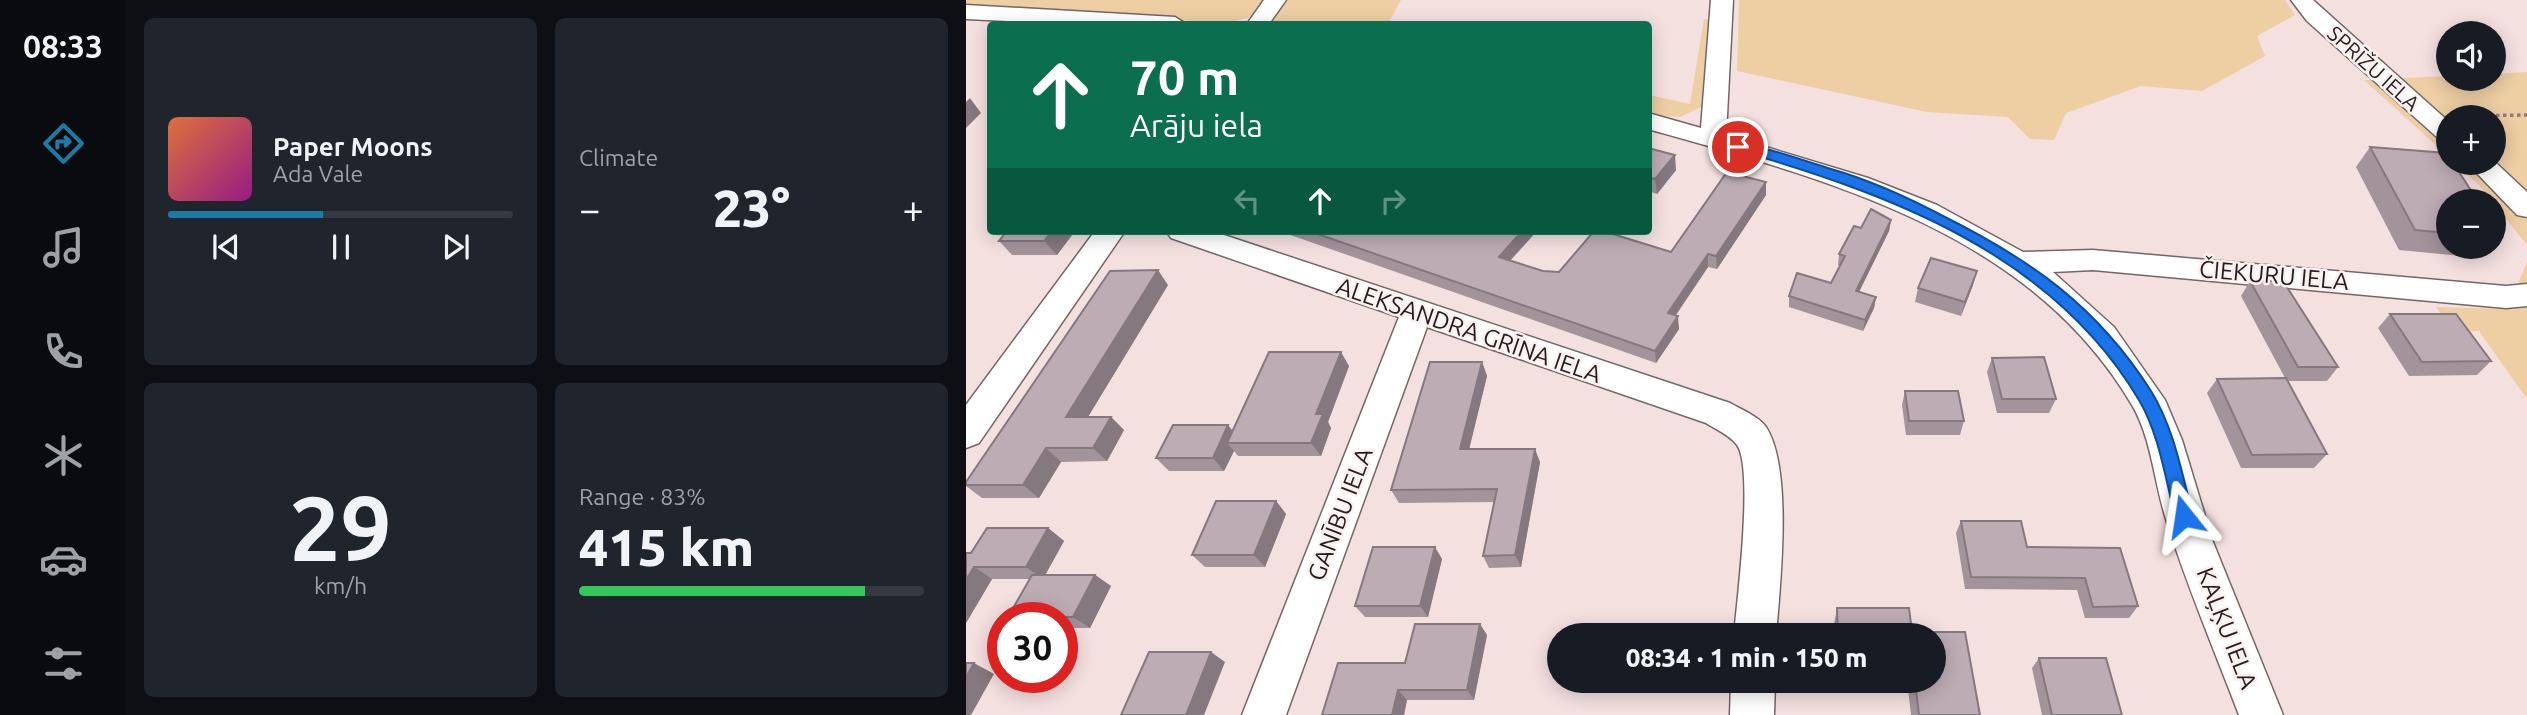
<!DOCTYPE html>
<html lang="en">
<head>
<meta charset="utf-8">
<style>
  body { margin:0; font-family:Ubuntu,sans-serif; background:#20242c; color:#f1f3f6; height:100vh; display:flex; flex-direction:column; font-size:26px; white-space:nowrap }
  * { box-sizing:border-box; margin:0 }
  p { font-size:23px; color:#9ea1a6 }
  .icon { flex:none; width:38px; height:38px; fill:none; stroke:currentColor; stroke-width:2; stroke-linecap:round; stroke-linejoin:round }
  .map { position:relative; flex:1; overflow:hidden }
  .sheet { display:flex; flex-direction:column; gap:18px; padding:18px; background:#0d0f14; width:840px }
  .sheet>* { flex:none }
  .guide { position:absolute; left:21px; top:21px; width:665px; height:214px; border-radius:7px; box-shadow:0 4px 18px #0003; background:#0b6e4f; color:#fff; overflow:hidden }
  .controls { position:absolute; left:1470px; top:21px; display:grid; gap:14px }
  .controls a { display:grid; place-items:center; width:70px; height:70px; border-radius:50%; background:#171b24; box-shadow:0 4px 18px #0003; font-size:35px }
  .speed { position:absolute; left:21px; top:602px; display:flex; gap:14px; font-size:35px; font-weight:700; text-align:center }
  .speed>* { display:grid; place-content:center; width:91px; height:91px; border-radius:50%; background:#171b24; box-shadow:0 4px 18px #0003; line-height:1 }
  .speed .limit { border:10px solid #d22; background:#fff; color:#111 }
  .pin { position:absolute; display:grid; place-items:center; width:60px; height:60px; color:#fff; margin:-30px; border:4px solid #fff; border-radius:50%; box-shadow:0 2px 7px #0007 }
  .me { position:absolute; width:77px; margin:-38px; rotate:345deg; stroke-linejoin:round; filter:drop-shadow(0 0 5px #0008) }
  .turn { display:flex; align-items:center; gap:24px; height:147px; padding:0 28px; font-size:32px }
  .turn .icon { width:91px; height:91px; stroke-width:2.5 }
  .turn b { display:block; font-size:49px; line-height:60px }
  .lanes { display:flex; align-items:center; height:66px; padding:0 28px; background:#0003; justify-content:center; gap:35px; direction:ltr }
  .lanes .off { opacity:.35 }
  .big { font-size:52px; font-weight:800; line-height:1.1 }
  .sheet .card { flex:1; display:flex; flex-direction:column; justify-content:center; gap:10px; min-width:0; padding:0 24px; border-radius:10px; background:#20242c }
  .sheet .dial { align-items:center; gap:0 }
  .dial b { font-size:91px; line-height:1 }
  .song { display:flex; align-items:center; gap:21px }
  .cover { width:84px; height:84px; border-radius:10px; background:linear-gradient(135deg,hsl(20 70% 55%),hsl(310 70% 35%)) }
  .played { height:7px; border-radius:4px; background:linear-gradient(90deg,#1a7ba7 45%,#363941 45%) }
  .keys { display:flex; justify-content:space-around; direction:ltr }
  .heat { display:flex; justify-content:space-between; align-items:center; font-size:38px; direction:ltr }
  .charge { height:10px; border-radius:5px; background:linear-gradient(90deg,#34c759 83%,#363941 0) }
  .sheet .tiles { flex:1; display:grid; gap:18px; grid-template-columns:repeat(2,1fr) }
  .trip { position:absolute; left:581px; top:623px; width:399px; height:70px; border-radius:35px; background:#171b24; box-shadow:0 4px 18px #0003; font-weight:800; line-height:70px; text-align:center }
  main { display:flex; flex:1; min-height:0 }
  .tab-bar { display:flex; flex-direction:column; width:126px; justify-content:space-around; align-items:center; background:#090b0e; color:#9ea1a6 }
  .tab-bar .icon { width:49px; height:49px }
  .tab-bar .current { color:#1a7ba7 }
  .tab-bar b { font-size:32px; color:#f1f3f6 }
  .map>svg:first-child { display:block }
  .green { fill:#eecea3 }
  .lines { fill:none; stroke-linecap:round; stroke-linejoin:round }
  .street-casing { stroke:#766565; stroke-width:3 }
  .path { stroke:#8e7f7f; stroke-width:3.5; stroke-dasharray:3.5 3.5; stroke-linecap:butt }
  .street { fill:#fff; fill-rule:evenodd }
  .wall { fill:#a3949b }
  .shaded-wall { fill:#85787e }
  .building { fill:#beacb4; stroke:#85787e; stroke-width:2 }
  .route { fill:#1a73e8; stroke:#114b97; stroke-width:2 }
  .labels { text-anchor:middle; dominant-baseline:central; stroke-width:5; stroke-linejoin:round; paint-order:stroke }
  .far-street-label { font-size:21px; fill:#251d1d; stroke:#fcf0f0 }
  .street-label { font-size:24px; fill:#251d1d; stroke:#fcf0f0 }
</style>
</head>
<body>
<main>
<nav class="tab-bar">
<b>08:33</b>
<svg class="icon current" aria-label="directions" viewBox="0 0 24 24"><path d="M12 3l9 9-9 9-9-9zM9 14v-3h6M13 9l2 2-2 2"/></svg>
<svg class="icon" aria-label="music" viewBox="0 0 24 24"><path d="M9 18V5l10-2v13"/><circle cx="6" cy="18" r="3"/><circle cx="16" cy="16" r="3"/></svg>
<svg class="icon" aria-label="phone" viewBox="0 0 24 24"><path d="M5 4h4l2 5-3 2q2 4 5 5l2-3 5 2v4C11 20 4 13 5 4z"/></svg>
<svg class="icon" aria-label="climate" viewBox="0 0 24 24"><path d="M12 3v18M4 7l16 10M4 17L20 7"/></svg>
<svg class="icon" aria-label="car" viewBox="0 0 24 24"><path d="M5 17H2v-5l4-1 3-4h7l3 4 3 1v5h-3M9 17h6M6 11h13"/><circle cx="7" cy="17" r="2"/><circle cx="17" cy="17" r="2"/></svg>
<svg class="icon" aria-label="filters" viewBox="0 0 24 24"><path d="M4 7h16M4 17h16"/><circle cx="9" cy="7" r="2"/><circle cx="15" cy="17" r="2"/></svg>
</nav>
<section class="sheet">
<div class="tiles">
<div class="card">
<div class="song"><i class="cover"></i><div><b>Paper Moons</b><p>Ada Vale</p></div></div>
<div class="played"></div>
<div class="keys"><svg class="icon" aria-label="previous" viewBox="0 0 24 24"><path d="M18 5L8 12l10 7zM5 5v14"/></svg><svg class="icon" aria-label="pause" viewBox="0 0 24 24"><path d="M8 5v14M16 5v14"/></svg><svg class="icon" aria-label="next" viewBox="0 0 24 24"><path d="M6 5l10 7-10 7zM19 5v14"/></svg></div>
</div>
<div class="card"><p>Climate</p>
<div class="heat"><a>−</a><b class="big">23°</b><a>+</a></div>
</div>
<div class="card dial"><b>29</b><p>km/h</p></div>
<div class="card"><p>Range · 83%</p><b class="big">415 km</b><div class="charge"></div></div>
</div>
</section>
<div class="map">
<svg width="1561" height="715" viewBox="0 0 1561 715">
  <rect width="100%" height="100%" fill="#f5e0e0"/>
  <g class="green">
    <polygon points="0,0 300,0 285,17 261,23 0,7"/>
    <polygon points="319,0 435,0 422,24 310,24 307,18"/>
    <polygon points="773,0 1319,0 1329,15 1291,36 1299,56 1236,91 1175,86 1100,113 1088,140 1064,139 1042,117 961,112 771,71"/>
    <polygon points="738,19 748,20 737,106 714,117 683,115 683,95 724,104"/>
    <polygon points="1561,72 1561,245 1513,185 1489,163 1528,163 1528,117 1482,117 1482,156 1398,80 1482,76 1482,79 1528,79 1528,74"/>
    <polygon points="1561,262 1561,399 1513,331 1488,331 1470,307 1542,309"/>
  </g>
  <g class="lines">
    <g class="street-casing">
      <g id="street">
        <polygon points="298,0 320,0 303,24 281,24"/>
        <path d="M745,0h22l-7,135 142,43 69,27 86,47 70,-2 413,36 21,-2v22l-21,2 -413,-38 -40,2 61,55 51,73 17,40 31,102 70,173h-44c-25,-66 -53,-131 -74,-199 -11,-36 -14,-79 -33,-111 -102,-173 -303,-225 -484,-276v-16l53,15z"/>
        <polygon points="1325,0 1347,0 1482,121 1482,142 1473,139 1341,21"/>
        <polygon points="0,5 209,17 220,24 102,24 0,19"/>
        <polygon points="1528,161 1561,192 1561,217 1551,215 1501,163"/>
        <polygon points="129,231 159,231 13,443 0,448 0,405"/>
        <path d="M200,231h46l518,172c12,7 28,13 36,24 27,41 14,159 10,208h-42c3,-33 20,-167 3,-190 -7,-10 -22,-16 -31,-22l-279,-96 -141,388h-44l157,-398 -228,-79z"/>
        <polygon points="765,681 809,681 808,715 764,715"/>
      </g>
    </g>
    <polyline class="path" points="1495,116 1561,115"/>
    <use href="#street" class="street"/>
  </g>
  <g class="wall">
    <polygon points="1404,147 1482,201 1482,247 1526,247 1516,258 1433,250 1390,167"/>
    <polygon points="682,148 710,170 691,194 682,191"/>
    <polygon points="800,182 800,195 751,269 742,267 710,315 713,329 690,363 313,231 571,231 544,261 577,271 593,272 705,252"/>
    <polygon points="925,220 923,231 893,292 910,297 908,308 897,331 823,307 823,296 865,283 874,266 872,265 873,254 895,228"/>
    <polygon points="1528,226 1535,237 1528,245"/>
    <polygon points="109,231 91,255 46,255 33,241"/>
    <polygon points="1284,281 1372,367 1361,381 1322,381 1361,454 1348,468 1275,468 1241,393 1251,379 1319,378 1275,296"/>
    <polygon points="202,285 122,417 145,417 158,430 141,461 95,462 73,498 16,498 0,486 0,482"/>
    <polygon points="1007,285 995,316 949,302 952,288"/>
    <polygon points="1424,314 1525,361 1511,375 1443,376 1412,328"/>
    <polygon points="1026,358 1090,399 1083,413 1031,413 1021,372"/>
    <polygon points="516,362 521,376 503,449 574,462 555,567 523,568 517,556 528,502 433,503 425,490"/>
    <polygon points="383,366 362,422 365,428 355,456 272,456 268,451 258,471 203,471 190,458 266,430"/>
    <polygon points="939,391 998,421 994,435 940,435 936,405"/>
    <polygon points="310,501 320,514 299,567 239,567 226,555"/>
    <polygon points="995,521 1061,547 1172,606 1163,618 1119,618 1111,590 999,589 990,533"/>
    <polygon points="82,528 98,541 79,575 129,575 145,586 124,628 96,628 96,618 43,618 64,579 26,579 0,623 5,553"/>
    <polygon points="476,559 462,617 399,617 389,606"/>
    <polygon points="871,608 943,608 946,632 999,632 1014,715 945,715 942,689 872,689 871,681 968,681 968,635 868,635 868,624"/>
    <polygon points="521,635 508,700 441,700 438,715 356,715 439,663"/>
    <polygon points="1073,658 1156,715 1076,715 1066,668"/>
  </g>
  <g class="shaded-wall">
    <polygon points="4,98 15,113 0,128 0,102"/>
    <polygon points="709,155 710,170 691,194 689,179"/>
    <polygon points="800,182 800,195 751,269 750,256"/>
    <polygon points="925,220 923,231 888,302 890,291"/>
    <polygon points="86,231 109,231 91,255 78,241"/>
    <polygon points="556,231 571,231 536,269 533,257"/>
    <polygon points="742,254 742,267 703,325 702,313"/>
    <polygon points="192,270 202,285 114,430 100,417"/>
    <polygon points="1011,271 1007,285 995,316 999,302"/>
    <polygon points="910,297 908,308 897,331 899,320"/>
    <polygon points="712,316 713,329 690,363 689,351"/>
    <polygon points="375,352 383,366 362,422 365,428 355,456 345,443 350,414"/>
    <polygon points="516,362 521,376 500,462 494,449"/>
    <polygon points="145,417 158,430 141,461 127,448"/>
    <polygon points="262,425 273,439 261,443 268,451 258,471 247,458"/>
    <polygon points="80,448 95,462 73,498 57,485"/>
    <polygon points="569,449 574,462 555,567 549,555"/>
    <polygon points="310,501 320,514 299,567 288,555"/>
    <polygon points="82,528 98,541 77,579 60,567"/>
    <polygon points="469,547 476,559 462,617 454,606"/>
    <polygon points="8,567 26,579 0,623 0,580"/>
    <polygon points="129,575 145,586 124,628 107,617"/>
    <polygon points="514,624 521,635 508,700 501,690"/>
    <polygon points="245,652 259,662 238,715 220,715"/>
    <polygon points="8,663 28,674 5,715 0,715 0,677"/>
    <polygon points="432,690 441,700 438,715 426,715"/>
  </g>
  <g class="building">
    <polygon points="1404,147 1481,153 1482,155 1482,163 1487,163 1512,201 1482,201 1482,233 1449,230"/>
    <polygon points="682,148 709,155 689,179 682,177"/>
    <polygon points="761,172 800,182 750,256 742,254 702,313 712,316 689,351 343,231 556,231 533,257 577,271 593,272 628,231 637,231 705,252"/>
    <polygon points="905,209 925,220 890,291 910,297 899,320 823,296 831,273 865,283 879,256 873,254 888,226 895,228"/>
    <polygon points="1528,226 1535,237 1528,237"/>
    <polygon points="41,231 86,231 78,241 33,241"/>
    <polygon points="965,258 1011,271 999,302 952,288"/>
    <polygon points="192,270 100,417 145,417 127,448 80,448 57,485 0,485 0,482 144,271"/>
    <polygon points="1284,281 1317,281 1372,367 1332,367"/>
    <polygon points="1424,314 1490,314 1525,361 1456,362"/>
    <polygon points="303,352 375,352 350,414 357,414 345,443 261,443"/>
    <polygon points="1078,357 1090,399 1036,399 1026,358"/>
    <polygon points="464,362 516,362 494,449 569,449 549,555 517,556 531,489 425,490"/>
    <polygon points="1320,378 1361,454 1286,455 1251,379"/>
    <polygon points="939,391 992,391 998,421 943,421"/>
    <polygon points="207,425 262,425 247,458 190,458"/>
    <polygon points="250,501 310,501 288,555 226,555"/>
    <polygon points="995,521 1055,521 1061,547 1154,548 1172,606 1127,607 1119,578 1005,577"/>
    <polygon points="21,528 82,528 60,567 8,567 0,580 0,553 5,553"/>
    <polygon points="407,547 469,547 454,606 389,606"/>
    <polygon points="66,575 129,575 107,617 42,617"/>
    <polygon points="871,608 943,608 946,632 999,632 1014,715 953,715 949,681 968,681 968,635 872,635"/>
    <polygon points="449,624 514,624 501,690 432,690 426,715 356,715 372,663 439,663"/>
    <polygon points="183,652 245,652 220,715 155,715"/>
    <polygon points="1073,658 1140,658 1156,715 1086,715"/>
    <polygon points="0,663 8,663 0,677"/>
  </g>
  <path class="route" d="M768,144c16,-3 77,19 97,25 39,11 76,28 112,47 88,44 154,90 208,175 23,37 31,83 42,125l-2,6h-13l-3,-6c-10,-39 -16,-82 -36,-116 -87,-147 -250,-206 -405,-251z"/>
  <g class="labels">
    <g class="far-street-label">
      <text transform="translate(1408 68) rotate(42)">SPRĪŽU IELA</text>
    </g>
    <g class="street-label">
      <text transform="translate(1308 275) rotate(5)">ČIEKURU IELA</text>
      <text transform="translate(503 330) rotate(19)">ALEKSANDRA GRĪNA IELA</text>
      <text transform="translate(374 514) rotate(-69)">GANĪBU IELA</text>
      <text transform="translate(1261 628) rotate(69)">KAĻĶU IELA</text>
    </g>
  </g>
</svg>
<div class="controls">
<a><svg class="icon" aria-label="sound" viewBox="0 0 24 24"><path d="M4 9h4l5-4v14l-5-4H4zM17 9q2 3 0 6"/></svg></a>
<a>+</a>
<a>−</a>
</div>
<div class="speed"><div class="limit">30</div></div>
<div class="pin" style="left:772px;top:147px;background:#d93025"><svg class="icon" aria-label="arrive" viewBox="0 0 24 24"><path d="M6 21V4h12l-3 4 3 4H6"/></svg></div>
<svg class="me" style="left:1218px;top:516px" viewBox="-20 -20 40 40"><path d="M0-17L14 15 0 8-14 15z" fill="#1a73e8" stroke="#fff" stroke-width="4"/></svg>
<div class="trip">08:34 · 1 min · 150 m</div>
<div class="guide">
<div class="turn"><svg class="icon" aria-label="ahead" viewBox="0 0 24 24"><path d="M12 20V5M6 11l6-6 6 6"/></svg><div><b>70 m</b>Arāju iela</div></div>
<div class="lanes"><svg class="icon off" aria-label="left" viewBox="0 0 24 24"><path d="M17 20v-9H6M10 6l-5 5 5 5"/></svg><svg class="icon" aria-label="ahead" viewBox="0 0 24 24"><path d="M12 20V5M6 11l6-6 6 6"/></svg><svg class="icon off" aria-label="right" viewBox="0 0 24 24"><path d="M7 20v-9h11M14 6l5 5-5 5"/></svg></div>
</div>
</div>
</main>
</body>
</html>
